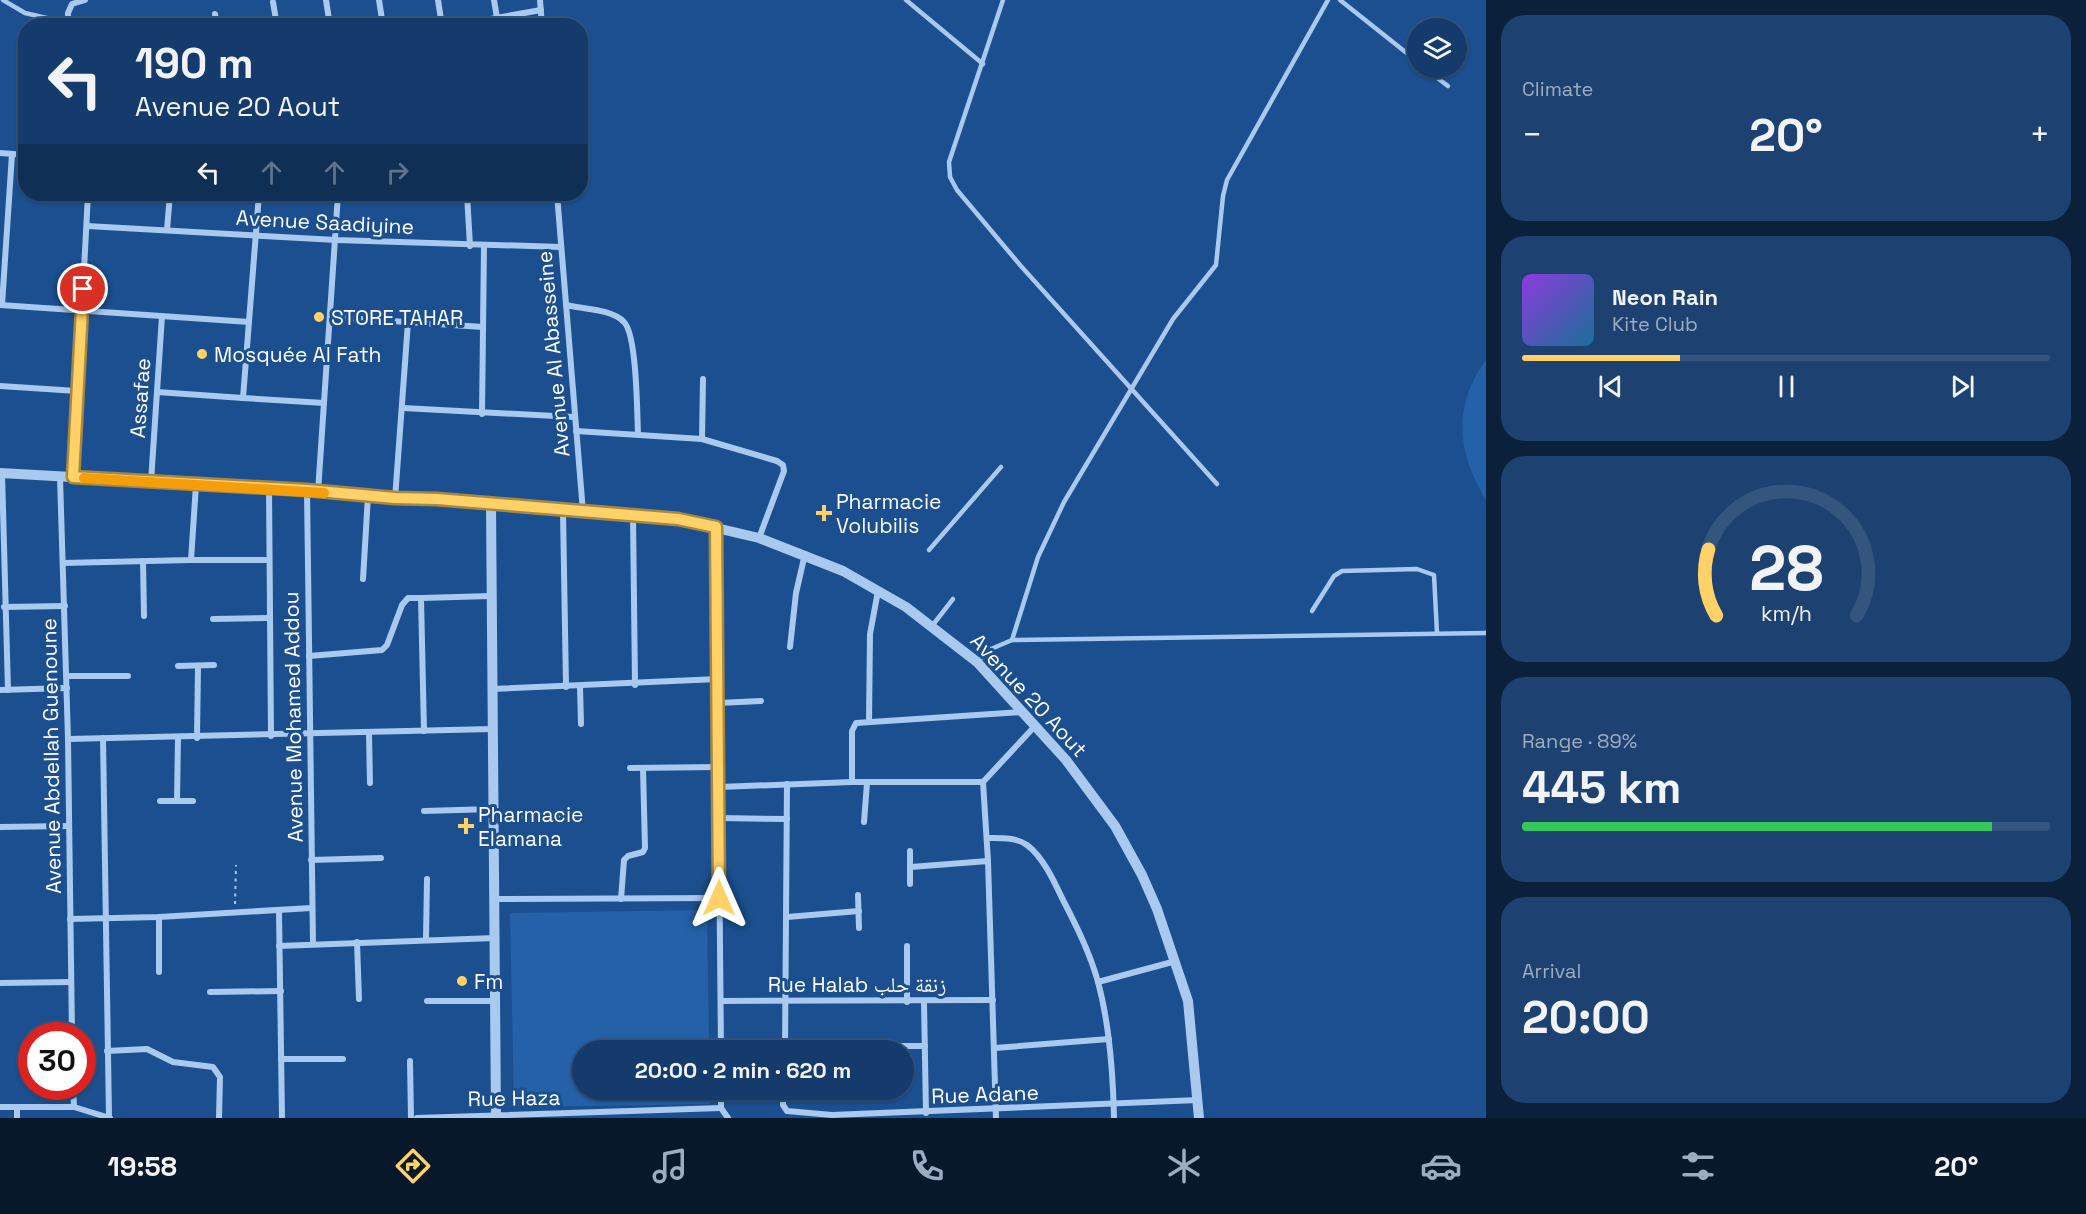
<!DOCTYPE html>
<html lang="en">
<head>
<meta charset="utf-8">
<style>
  body { margin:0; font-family:"Space Grotesk","Noto Naskh Arabic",sans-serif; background:#1d4271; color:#f1f3f6; height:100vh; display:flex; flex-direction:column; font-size:22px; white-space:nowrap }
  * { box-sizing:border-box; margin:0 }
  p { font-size:20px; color:#9dadc1 }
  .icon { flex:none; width:33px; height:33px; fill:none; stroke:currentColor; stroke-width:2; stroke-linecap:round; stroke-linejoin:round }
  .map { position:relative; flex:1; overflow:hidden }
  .panel { display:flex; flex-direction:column; gap:15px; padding:15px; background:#0b203b; width:600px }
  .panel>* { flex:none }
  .banner { position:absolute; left:18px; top:18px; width:570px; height:183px; border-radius:24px; box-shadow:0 2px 4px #0004,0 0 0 2px #33557e; background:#143b6b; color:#f1f3f6; overflow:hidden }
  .fabs { position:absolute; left:1407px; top:18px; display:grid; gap:12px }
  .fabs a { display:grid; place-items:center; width:60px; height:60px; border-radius:50%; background:#143b6b; box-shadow:0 2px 4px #0004,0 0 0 2px #33557e; font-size:30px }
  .speed { position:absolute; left:18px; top:1022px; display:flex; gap:12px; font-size:30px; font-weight:700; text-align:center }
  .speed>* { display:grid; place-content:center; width:78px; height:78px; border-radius:50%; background:#143b6b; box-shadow:0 2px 4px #0004,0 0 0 2px #33557e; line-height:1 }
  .speed .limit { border:9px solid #d22; background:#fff; color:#111 }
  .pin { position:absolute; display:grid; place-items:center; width:51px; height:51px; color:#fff; margin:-26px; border:3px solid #fff; border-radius:50%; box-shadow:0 2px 6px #0007 }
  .me { position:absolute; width:66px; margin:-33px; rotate:0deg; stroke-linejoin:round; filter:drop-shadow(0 0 4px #0008) }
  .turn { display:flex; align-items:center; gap:21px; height:126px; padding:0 18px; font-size:27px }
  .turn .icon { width:78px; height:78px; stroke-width:2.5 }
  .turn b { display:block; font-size:42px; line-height:51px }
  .lanes { display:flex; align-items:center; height:57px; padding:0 18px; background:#0003; justify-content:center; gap:30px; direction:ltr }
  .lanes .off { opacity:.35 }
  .big { font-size:45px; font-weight:700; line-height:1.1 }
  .panel .widget { flex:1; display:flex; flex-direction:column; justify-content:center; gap:9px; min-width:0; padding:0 21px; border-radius:24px; background:#1d4271 }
  .panel .dial { align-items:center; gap:0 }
  .dial svg { height:156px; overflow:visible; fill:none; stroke:#33557e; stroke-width:7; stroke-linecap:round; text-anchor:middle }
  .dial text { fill:#f1f3f6; stroke:none }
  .song { display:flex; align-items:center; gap:18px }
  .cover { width:72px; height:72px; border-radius:9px; background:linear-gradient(135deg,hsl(270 70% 55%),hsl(200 70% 35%)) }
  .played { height:6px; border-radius:3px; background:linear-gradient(90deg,#ffd166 30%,#33557e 30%) }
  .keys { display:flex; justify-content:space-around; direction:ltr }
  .heat { display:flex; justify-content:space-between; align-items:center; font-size:33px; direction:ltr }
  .charge { height:9px; border-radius:4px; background:linear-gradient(90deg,#34c759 89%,#33557e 0) }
  .trip { position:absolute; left:572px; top:1040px; width:342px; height:60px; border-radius:30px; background:#143b6b; box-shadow:0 2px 4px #0004,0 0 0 2px #33557e; font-weight:700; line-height:60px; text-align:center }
  .menu { display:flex; height:96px; justify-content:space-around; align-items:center; background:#08182b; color:#9dadc1 }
  .menu .icon { width:42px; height:42px }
  .menu .on { color:#ffd166 }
  .menu b { font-size:27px; color:#f1f3f6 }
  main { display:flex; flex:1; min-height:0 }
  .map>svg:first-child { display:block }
  .green { fill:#2461a8 }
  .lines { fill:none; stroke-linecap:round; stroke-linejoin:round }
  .path { stroke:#a9c9ee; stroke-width:2; stroke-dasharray:3 4.5; stroke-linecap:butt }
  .service { stroke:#a9c9ee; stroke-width:4.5 }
  .minor { stroke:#a9c9ee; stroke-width:6 }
  .tertiary { stroke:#a9c9ee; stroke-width:10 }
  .route-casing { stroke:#a68842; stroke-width:15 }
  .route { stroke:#ffd166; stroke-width:10 }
  .slow { stroke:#f59e0b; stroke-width:10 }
  .poi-dot { fill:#ffd166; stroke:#1b4f8f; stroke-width:2 }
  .labels { text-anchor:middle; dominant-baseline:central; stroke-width:6; stroke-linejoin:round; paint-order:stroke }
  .street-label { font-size:21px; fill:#fff; stroke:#1b4f8f }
  .poi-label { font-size:21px; fill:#fff; stroke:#1b4f8f; text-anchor:start }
</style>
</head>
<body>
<main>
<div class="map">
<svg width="1486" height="1118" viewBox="0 0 1486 1118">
  <rect width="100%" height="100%" fill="#1b4f8f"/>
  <g class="green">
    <path d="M1486,360v140c-29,-47 -34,-94 0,-140z"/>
    <polygon points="707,910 709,1050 582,1050 582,1089 710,1089 710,1104 514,1107 510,913"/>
  </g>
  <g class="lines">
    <polyline class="path" points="235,904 236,865"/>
    <g class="service">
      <polyline points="3,0 25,13 68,23"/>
      <polyline points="906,0 983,64"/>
      <polyline points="1003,0 949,162 950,177 957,190 1020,265 1217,484"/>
      <polyline points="1340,0 1418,62"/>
      <polyline points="1424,68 1448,86"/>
      <polyline points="929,550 1001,467"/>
      <polyline points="1312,611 1334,576 1342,571 1417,569 1434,575 1437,633"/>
      <polyline points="932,626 953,599"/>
      <polyline points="1012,640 1038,557 1064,502 1173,319 1216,265 1223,196 1227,180 1328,0"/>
      <polyline points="977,662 991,649 1012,640 1486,633"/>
    </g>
    <g class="minor">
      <polyline points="326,0 330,26"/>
      <polyline points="379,0 383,26"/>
      <polyline points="438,0 442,26"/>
      <polyline points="494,0 497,18"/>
      <polyline points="540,0 542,26"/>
      <polyline points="273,2 277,26"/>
      <polyline points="215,14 217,26"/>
      <polyline points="164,23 164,26"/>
      <polyline points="68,26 68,13 72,4 85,0"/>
      <polyline points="451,26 541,10"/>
      <polyline points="0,153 26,155"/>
      <polyline points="259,194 243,398 324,403"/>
      <polyline points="467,194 470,246"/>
      <polyline points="557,194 583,512"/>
      <polyline points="87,226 336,240 561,247"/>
      <polyline points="167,230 170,194"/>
      <polyline points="0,305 249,322"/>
      <polyline points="2,305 12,154"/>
      <path d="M566,305c17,4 46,4 58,17 13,13 13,91 14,112"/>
      <polyline points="330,317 483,327"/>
      <polyline points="0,386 77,391"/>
      <polyline points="157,392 243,398"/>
      <polyline points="403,408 574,417"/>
      <polyline points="482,414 484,246"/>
      <polyline points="576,431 702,439 777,461 783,465 784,471 759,538"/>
      <polyline points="702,439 703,379"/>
      <polyline points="2,473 8,690"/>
      <polyline points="60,477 68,739 72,1035"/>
      <polyline points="73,477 88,194"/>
      <polyline points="151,482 162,316"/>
      <polyline points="269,488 271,736"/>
      <polyline points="307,490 313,944"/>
      <polyline points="318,492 338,194"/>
      <polyline points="395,499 408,322"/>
      <polyline points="563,511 566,687"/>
      <polyline points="633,515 635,685"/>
      <polyline points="716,527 721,1050"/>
      <polyline points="191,560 269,560"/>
      <polyline points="143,561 144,616"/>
      <polyline points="63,563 191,560 196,485"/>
      <polyline points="363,579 368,496"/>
      <polyline points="4,607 65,606"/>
      <polyline points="213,619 269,618"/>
      <polyline points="790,647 796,593 805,554"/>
      <polyline points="309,656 382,650 387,645 402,605 408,598 421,598"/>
      <polyline points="178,666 214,665"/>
      <polyline points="67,676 128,676"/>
      <polyline points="580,687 581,724"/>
      <polyline points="492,689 718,679"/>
      <polyline points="0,690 67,688"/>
      <polyline points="718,703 761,701"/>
      <polyline points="869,721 870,634 878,591"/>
      <polyline points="424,731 421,598 491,596"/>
      <polyline points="369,733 370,783"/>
      <polyline points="103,738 109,1117"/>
      <polyline points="197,738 198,666"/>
      <polyline points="68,739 493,729"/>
      <polyline points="630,768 719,767"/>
      <polyline points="852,782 852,731 856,723 1023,712"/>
      <polyline points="983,782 988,861 996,1118"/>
      <polyline points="719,787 852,782 983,782 1035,726"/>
      <polyline points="160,801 193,801"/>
      <polyline points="177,801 178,738"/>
      <polyline points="424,811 493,809"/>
      <polyline points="493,815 563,817"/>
      <polyline points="719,818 787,819"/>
      <polyline points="864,822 867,783"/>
      <polyline points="0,827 69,826"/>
      <path d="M987,838c13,0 29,-1 40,7 16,12 27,36 35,53 14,27 28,55 36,84 12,44 15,91 16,136"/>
      <polyline points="910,851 910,884"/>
      <polyline points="311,860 381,858"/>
      <polyline points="911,867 988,861"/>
      <polyline points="858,895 859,928"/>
      <polyline points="494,899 719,898"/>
      <polyline points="621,899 624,860 628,856 643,852 645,848 643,768"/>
      <polyline points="279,912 282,1118"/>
      <polyline points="787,917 859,911"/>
      <polyline points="70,919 159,917 311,908"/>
      <polyline points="426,939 427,879"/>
      <polyline points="357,942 359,999"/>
      <polyline points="279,946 495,938"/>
      <polyline points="907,946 907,1002"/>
      <polyline points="159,972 159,917"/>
      <polyline points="1098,982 1176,961"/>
      <polyline points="0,983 71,982"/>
      <polyline points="210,992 281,991"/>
      <polyline points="427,1001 495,1001"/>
      <polyline points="721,1001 993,1000"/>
      <polyline points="924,1002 926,1113"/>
      <polyline points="785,1046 925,1046"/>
      <polyline points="995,1048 1109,1039"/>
      <polyline points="785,1050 787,784"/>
      <polyline points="107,1051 147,1049 173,1062 213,1067 220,1077 219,1118"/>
      <polyline points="281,1059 343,1059"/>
      <polyline points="410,1061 411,1118"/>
      <polyline points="73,1086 74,1107"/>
      <polyline points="721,1089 721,1108 728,1118"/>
      <polyline points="783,1089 783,1105 787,1111 832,1115 1198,1100"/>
      <polyline points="0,1107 74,1107 110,1118"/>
      <polyline points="17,1118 17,1107"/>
      <polyline points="417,1118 721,1108"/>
    </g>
    <g class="tertiary">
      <polyline points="0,473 307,490 395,499 437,499 678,519 759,538 843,571 906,607 977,662 1066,760 1115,826 1142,875 1157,909 1188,1001 1199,1118"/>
      <polyline points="491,505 496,1118"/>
    </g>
  </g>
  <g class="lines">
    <g class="route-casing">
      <polyline id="route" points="83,289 73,477 307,490 395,498 437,499 678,519 716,527 719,898"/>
    </g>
    <use href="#route" class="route"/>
    <polyline class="slow" points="84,478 324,493"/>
  </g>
  <g class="poi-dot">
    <circle cx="319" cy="317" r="6"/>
    <circle cx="202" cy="354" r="6"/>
    <path d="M821 504h6v6h6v6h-6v6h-6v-6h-6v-6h6z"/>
    <path d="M463 817h6v6h6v6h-6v6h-6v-6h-6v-6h6z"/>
    <circle cx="462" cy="981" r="6"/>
  </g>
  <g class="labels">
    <g class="street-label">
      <text transform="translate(325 222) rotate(3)">Avenue Saadiyine</text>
      <text transform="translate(553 354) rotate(-95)">Avenue Al Abasseine</text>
      <text transform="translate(140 398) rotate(-86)">Assafae</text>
      <text transform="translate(1029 695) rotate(47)">Avenue 20 Aout</text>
      <text transform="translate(293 717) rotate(-91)">Avenue Mohamed Addou</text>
      <text transform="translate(51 756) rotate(-91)">Avenue Abdellah Guenoune</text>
      <text x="857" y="984">Rue Halab زنقة حلب</text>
      <text transform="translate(985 1094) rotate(-2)">Rue Adane</text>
      <text transform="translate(514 1098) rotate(-1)">Rue Haza</text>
    </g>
    <g class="poi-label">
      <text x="331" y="317">STORE TAHAR</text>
      <text x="214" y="354">Mosquée Al Fath</text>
      <text x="836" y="501">Pharmacie<tspan x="836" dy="24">Volubilis</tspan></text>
      <text x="478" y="814">Pharmacie<tspan x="478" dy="24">Elamana</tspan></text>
      <text x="474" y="981">Fm</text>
    </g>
  </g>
</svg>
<div class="fabs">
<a><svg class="icon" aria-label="layers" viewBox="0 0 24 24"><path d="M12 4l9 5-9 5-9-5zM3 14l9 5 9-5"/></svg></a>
</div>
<div class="speed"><div class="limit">30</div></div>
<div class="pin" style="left:83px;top:289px;background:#d93025"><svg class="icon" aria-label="arrive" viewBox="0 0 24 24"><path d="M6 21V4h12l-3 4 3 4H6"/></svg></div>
<svg class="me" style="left:719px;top:898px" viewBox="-20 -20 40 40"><path d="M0-17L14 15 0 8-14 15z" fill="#ffd166" stroke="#fff" stroke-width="4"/></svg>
<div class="trip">20:00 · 2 min · 620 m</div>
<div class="banner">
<div class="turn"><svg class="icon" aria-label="left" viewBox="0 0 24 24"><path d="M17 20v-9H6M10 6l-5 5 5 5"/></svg><div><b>190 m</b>Avenue 20 Aout</div></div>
<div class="lanes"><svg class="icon" aria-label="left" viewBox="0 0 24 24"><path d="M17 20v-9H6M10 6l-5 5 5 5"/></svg><svg class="icon off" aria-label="ahead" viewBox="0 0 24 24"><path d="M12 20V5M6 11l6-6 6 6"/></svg><svg class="icon off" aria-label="ahead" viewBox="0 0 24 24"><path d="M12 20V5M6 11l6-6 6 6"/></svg><svg class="icon off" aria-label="right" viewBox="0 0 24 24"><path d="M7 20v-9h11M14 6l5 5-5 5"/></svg></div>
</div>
</div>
<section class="panel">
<div class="widget"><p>Climate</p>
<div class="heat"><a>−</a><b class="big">20°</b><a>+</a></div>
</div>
<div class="widget">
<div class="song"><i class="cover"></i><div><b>Neon Rain</b><p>Kite Club</p></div></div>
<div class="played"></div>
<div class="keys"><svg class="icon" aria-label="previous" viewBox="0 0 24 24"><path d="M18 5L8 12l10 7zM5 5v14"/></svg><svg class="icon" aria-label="pause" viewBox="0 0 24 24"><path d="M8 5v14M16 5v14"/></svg><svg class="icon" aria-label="next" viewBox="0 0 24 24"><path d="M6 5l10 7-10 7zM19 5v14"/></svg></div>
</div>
<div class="widget dial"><svg viewBox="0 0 100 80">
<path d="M14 69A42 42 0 1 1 86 69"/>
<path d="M14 69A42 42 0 0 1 10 35" stroke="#ffd166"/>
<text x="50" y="56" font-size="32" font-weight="700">28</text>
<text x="50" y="72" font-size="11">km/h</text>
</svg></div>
<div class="widget"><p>Range · 89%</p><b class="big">445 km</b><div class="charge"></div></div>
<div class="widget"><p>Arrival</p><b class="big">20:00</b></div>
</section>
</main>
<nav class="menu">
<b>19:58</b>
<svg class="icon on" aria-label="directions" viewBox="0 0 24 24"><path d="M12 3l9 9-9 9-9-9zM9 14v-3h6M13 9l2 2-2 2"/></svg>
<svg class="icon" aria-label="music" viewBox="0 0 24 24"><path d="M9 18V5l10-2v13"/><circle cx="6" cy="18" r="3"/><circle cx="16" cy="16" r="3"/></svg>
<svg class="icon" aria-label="phone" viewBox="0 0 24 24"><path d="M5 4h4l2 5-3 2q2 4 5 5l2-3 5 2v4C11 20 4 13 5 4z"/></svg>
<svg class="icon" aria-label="climate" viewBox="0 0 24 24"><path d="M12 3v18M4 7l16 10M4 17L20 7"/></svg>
<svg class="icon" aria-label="car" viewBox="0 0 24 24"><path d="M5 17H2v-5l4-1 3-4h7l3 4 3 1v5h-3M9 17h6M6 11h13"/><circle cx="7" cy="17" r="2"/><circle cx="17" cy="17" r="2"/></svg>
<svg class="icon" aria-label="filters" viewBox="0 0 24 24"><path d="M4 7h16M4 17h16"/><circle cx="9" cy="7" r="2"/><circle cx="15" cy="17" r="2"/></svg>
<b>20°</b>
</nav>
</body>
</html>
